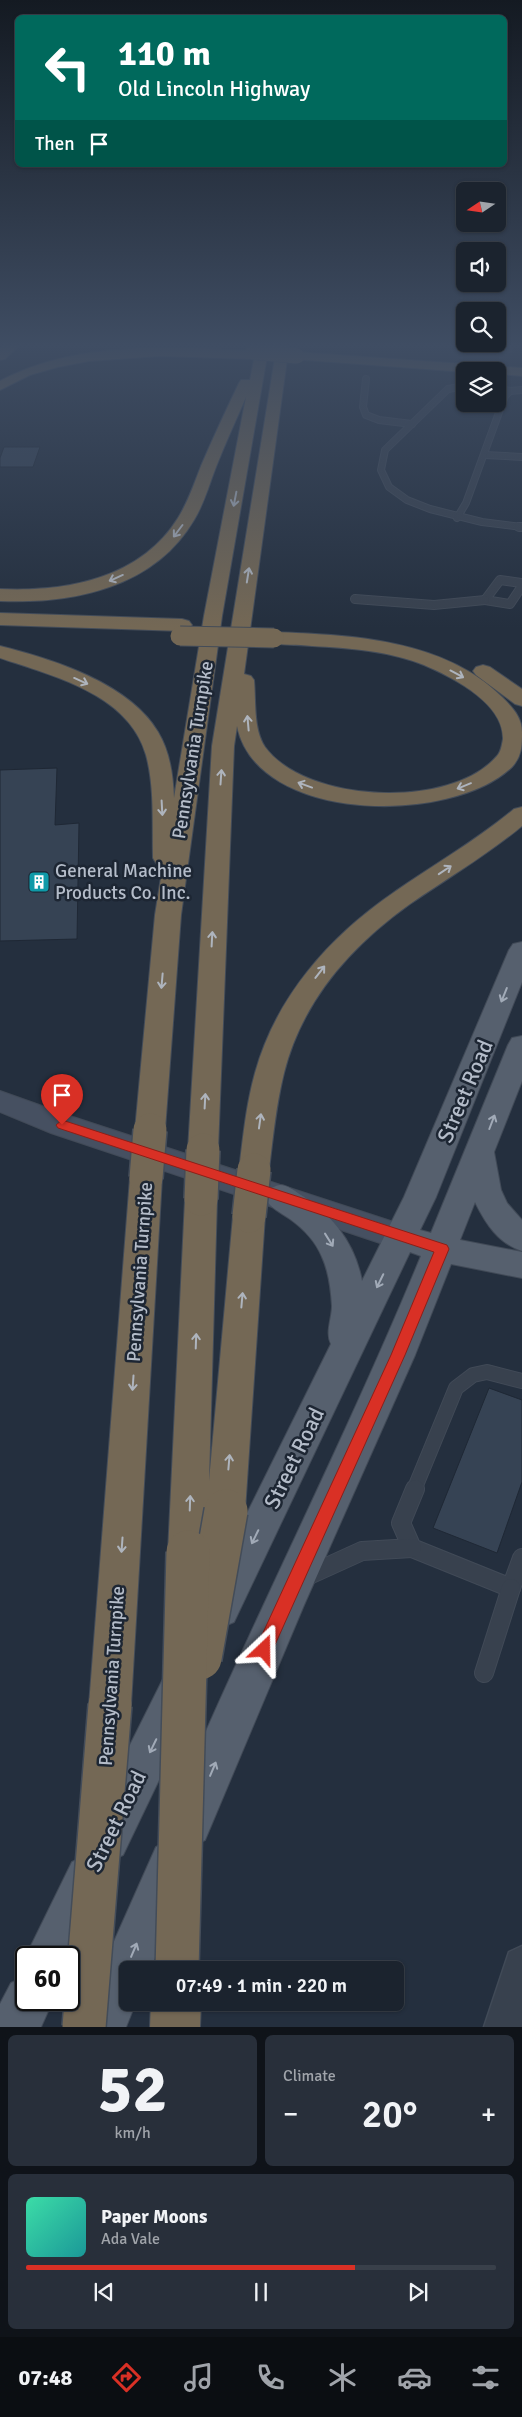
<!DOCTYPE html>
<html lang="en">
<head>
<meta charset="utf-8">
<style>
  body { margin:0; font-family:Signika,sans-serif; background:#282f3a; color:#f1f3f6; height:100vh; display:flex; flex-direction:column; font-size:19px; white-space:nowrap }
  * { box-sizing:border-box; margin:0 }
  p { font-size:16px; color:#a0a4aa }
  .icon { flex:none; width:28px; height:28px; fill:none; stroke:currentColor; stroke-width:2; stroke-linecap:round; stroke-linejoin:round }
  .map { position:relative; height:2027px; overflow:hidden }
  .drawer { display:flex; flex-direction:column; gap:8px; padding:8px; background:#0f1319; flex:1 }
  .drawer>* { flex:none }
  .banner { position:absolute; left:15px; top:15px; width:492px; height:152px; border-radius:8px; box-shadow:0 1px 4px #0004,0 0 0 1px #39404a; background:#00695c; color:#fff; overflow:hidden }
  .needle { width:32px; rotate:257deg }
  .fabs { position:absolute; left:456px; top:182px; display:grid; gap:10px }
  .fabs a { display:grid; place-items:center; width:50px; height:50px; border-radius:8px; background:#1b232e; box-shadow:0 1px 4px #0004,0 0 0 1px #39404a; font-size:25px }
  .speed { position:absolute; left:15px; top:1946px; display:flex; gap:10px; font-size:25px; font-weight:700; text-align:center }
  .speed>* { display:grid; place-content:center; width:65px; height:65px; border-radius:50%; background:#1b232e; box-shadow:0 1px 4px #0004,0 0 0 1px #39404a; line-height:1 }
  .speed .limit { border:2px solid #111; border-radius:8px; background:#fff; color:#111 }
  .pin { position:absolute; display:grid; place-items:center; width:42px; height:42px; color:#fff; margin:-51px -21px; border-radius:50% 50% 50% 0; rotate:-45deg; box-shadow:0 0 5px #0007 }
  .pin .icon { rotate:45deg }
  .me { position:absolute; width:55px; margin:-28px; rotate:23deg; stroke-linejoin:round; filter:drop-shadow(0 0 4px #0008) }
  .turn { display:flex; align-items:center; gap:18px; height:105px; padding:0 20px; font-size:22px }
  .turn .icon { width:65px; height:65px; stroke-width:2.5 }
  .turn b { display:block; font-size:35px; line-height:42px }
  .then { display:flex; align-items:center; height:48px; padding:0 20px; background:#0003; gap:10px; font-size:19px }
  .big { font-size:38px; font-weight:600; line-height:1.1 }
  .drawer .card { flex:1; display:flex; flex-direction:column; justify-content:center; gap:8px; min-width:0; padding:0 18px; border-radius:8px; background:#282f3a }
  .drawer .dial { align-items:center; gap:0 }
  .dial b { font-size:65px; line-height:1 }
  .song { display:flex; align-items:center; gap:15px }
  .cover { width:60px; height:60px; border-radius:8px; background:linear-gradient(135deg,hsl(160 70% 55%),hsl(180 70% 35%)) }
  .played { height:5px; border-radius:2px; background:linear-gradient(90deg,#d93025 70%,#39404a 70%) }
  .keys { display:flex; justify-content:space-around; direction:ltr }
  .heat { display:flex; justify-content:space-between; align-items:center; font-size:28px; direction:ltr }
  .drawer .tiles { flex:1; display:grid; gap:8px; grid-template-columns:1fr 1fr }
  .card:last-child { grid-column:span 2 }
  .trip { position:absolute; left:119px; top:1961px; width:285px; height:50px; border-radius:8px; background:#1b232e; box-shadow:0 1px 4px #0004,0 0 0 1px #39404a; font-weight:600; line-height:50px; text-align:center }
  .tab-bar { display:flex; height:80px; justify-content:space-around; align-items:center; background:#0b0e12; color:#a0a4aa }
  .tab-bar .icon { width:35px; height:35px }
  .tab-bar .on { color:#d93025 }
  .tab-bar b { font-size:22px; color:#f1f3f6 }
  .map>svg:first-child { display:block }
  .building { fill:#364354; stroke:#1f2835 }
  .lines { fill:none; stroke-linecap:round; stroke-linejoin:round }
  .lane-far3-casing { stroke:#414a57; stroke-width:8 }
  .lane-far2-casing { stroke:#414a57; stroke-width:10 }
  .lane-far1-casing { stroke:#414a57; stroke-width:16 }
  .lane-casing { stroke:#414a57; stroke-width:20 }
  .street-casing { stroke:#414a57; stroke-width:3 }
  .secondary-casing { stroke:#414a57; stroke-width:2 }
  .primary-casing { stroke:#414a57; stroke-width:2 }
  .highway-casing { stroke:#434c59; stroke-width:2 }
  .lane-far3 { stroke:#38414e; stroke-width:6 }
  .lane-far2 { stroke:#38414e; stroke-width:8 }
  .lane-far1 { stroke:#38414e; stroke-width:14 }
  .lane { stroke:#38414e; stroke-width:18 }
  .street { fill:#38414e; fill-rule:evenodd }
  .secondary { fill:#465061; fill-rule:evenodd }
  .primary { fill:#56606e; fill-rule:evenodd }
  .highway { fill:#746855; fill-rule:evenodd }
  .highway-bridge-far3-casing { stroke:#434c59; stroke-width:16; stroke-linecap:butt }
  .highway-bridge-far2-casing { stroke:#434c59; stroke-width:21; stroke-linecap:butt }
  .highway-bridge-far1-casing { stroke:#434c59; stroke-width:36; stroke-linecap:butt }
  .highway-bridge-casing { stroke:#434c59; stroke-width:46; stroke-linecap:butt }
  .highway-bridge-far3 { stroke:#746855; stroke-width:15 }
  .highway-bridge-far2 { stroke:#746855; stroke-width:19 }
  .highway-bridge-far1 { stroke:#746855; stroke-width:33 }
  .highway-bridge { stroke:#746855; stroke-width:43 }
  .oneway { stroke:#aeb4bd }
  .oneway2 { stroke:#a1aab7 }
  .route { fill:#d93025; stroke:#8d1f18 }
  .labels { text-anchor:middle; dominant-baseline:central; stroke-width:5; stroke-linejoin:round; paint-order:stroke }
  .street-label { font-size:19px; fill:#b4bcc9; stroke:#1d2633 }
  .poi-label { font-size:19px; fill:#b4bcc9; stroke:#1d2633; text-anchor:start }
  .near-street-label { font-size:22px; fill:#b4bcc9; stroke:#1d2633 }
</style>
</head>
<body>
<div class="map">
<svg width="522" height="2027" viewBox="0 0 522 2027">
  <rect width="100%" height="100%" fill="#242f3e"/>
  <g class="building">
    <polygon points="4,447 40,447 33,467 0,467 0,458"/>
    <polygon points="57,768 55,825 79,823 77,939 0,941 0,770"/>
    <polygon points="489,1388 522,1400 522,1482 497,1553 433,1528"/>
  </g>
  <g class="lines">
    <g class="lane-far3-casing">
      <g id="lane-far3">
        <polyline points="462,345 478,345"/>
        <polyline points="478,346 509,349"/>
        <polyline points="366,379 363,407 366,415 379,420 412,424"/>
        <polyline points="465,386 448,389 385,450 381,470 389,487 407,500 430,509 482,522 522,527"/>
        <polyline points="498,388 510,391"/>
        <polyline points="485,455 522,457"/>
        <polyline points="457,518 466,503 505,396 510,391 522,390"/>
      </g>
    </g>
    <g class="lane-far2-casing">
      <g id="lane-far2">
        <polyline points="519,527 522,527"/>
        <polyline points="522,583 500,580 485,600 510,604 522,586"/>
        <polyline points="355,599 434,605 485,600"/>
      </g>
    </g>
    <g class="lane-far1-casing">
      <polyline id="lane-far1" points="414,1490 456,1388 473,1375 487,1372 522,1381"/>
    </g>
    <g class="lane-casing">
      <g id="lane">
        <polyline points="415,1489 401,1523 412,1548 511,1588 522,1558"/>
        <polyline points="307,1576 362,1551 412,1548"/>
        <polyline points="484,1673 511,1588"/>
      </g>
    </g>
    <g class="street-casing">
      <polygon id="street" points="522,1946 522,2027 484,2027 509,1952"/>
    </g>
    <g class="secondary-casing">
      <polygon id="secondary" points="0,1091 73,1117 412,1228 417,1237 412,1246 401,1250 51,1133 0,1112"/>
    </g>
    <g class="primary-casing">
      <g id="primary">
        <path d="M522,942v40l-86,215 -16,33 11,3 77,-188 4,-7 10,-2v45l-28,71 7,38 6,13 15,17v31c-24,-8 -36,-27 -47,-49l-15,38 62,12v26l-71,-14 -36,91 -111,250 -99,235 -16,7 -16,-7 -7,-16c80,-192 176,-376 255,-568l-11,-4 -176,370 -14,6 -14,-6 -6,-14 131,-264c-6,-11 1,-26 1,-38 -1,-16 -3,-34 -10,-49 -6,-15 -18,-28 -32,-38 -10,-7 -20,-11 -26,-22l5,-8c3,-1 8,-4 11,-4 7,0 15,6 21,10 32,20 54,49 61,86l42,-84 105,-247 4,-6z"/>
        <polygon points="178,1673 193,1679 199,1694 193,1709 123,1855 107,1862 91,1855 84,1839 91,1823 163,1679"/>
        <polygon points="172,1840 188,1847 195,1863 150,1970 128,1970 128,2002 136,2002 126,2027 76,2027 156,1847"/>
        <polygon points="88,1855 104,1862 111,1878 69,1969 69,1958 26,1958 26,1961 25,1958 72,1862"/>
        <polygon points="26,1976 26,2000 53,2000 41,2027 0,2027 0,2004 11,1983"/>
      </g>
    </g>
    <g class="highway-casing">
      <g id="highway">
        <polygon points="6,345 19,345 5,359 0,360 0,349"/>
        <path d="M257,345h12l-47,271 -41,299 -16,215 -4,8 -11,3 -11,-3 -4,-8 20,-215 8,-50 -7,-2 -3,-5c-1,-33 2,-70 -7,-103 -17,-61 -93,-79 -146,-97v-12c52,13 129,37 158,86 12,20 15,43 16,66l30,-182 42,-219c-10,23 -21,47 -30,70 -7,18 -12,37 -22,53 -40,68 -121,84 -194,81v-12c66,3 140,-10 178,-71 10,-16 16,-34 23,-52 12,-28 25,-56 38,-83l2,-3h9l4,-21 -94,-3 -71,5 -31,6 -28,8 -30,15v-9c77,-41 171,-34 255,-30z"/>
        <path d="M277,345h12l-45,329 7,2 3,4c2,20 -1,49 11,67 41,56 186,63 232,9 4,-4 5,-12 6,-17 1,-36 -51,-62 -79,-74 -35,-14 -75,-17 -112,-19 -15,-2 -30,0 -45,-4l-3,-4 3,-4 7,-2c77,3 170,7 228,65 10,10 20,20 20,35 0,13 0,24 -10,35 -60,58 -255,57 -275,-41l-3,20 -16,404 -4,8 -11,3 -11,-3 -4,-8 24,-404z"/>
        <polygon points="297,352 522,368 522,376 498,374 498,371 465,372 292,359 290,356 292,353"/>
        <polygon points="0,613 182,619 189,621 192,625 189,629 182,631 0,625"/>
        <polygon points="483,665 490,667 522,689 522,706 515,704 476,675 473,671 476,667"/>
        <path d="M522,807v19c-35,29 -74,52 -112,78 -59,42 -108,97 -126,169 -8,32 -11,64 -15,97l-4,8 -11,3 -11,-3 -4,-8c4,-32 7,-65 16,-97 21,-76 74,-136 138,-180 40,-28 83,-52 121,-84z"/>
        <polygon points="146,1166 157,1170 162,1178 131,1705 125,1720 110,1726 95,1720 89,1705 130,1178 135,1170"/>
        <polygon points="201,1187 212,1191 217,1199 209,1481 233,1216 238,1207 249,1204 260,1207 265,1216 245,1511 240,1523 226,1529 212,1523 209,1515 208,1552 202,1565 188,1570 174,1565 168,1552 185,1199 190,1191"/>
        <polygon points="151,2002 201,2002 200,2027 150,2027"/>
      </g>
    </g>
    <use href="#lane-far3" class="lane-far3"/>
    <use href="#lane-far2" class="lane-far2"/>
    <use href="#lane-far1" class="lane-far1"/>
    <use href="#lane" class="lane"/>
    <use href="#street" class="street"/>
    <use href="#secondary" class="secondary"/>
    <use href="#primary" class="primary"/>
    <use href="#highway" class="highway"/>
    <g class="highway-bridge-far3-casing">
      <polyline id="highway-bridge-far3" points="253,352 297,356"/>
    </g>
    <g class="highway-bridge-far2-casing">
      <polyline id="highway-bridge-far2" points="180,636 274,638"/>
    </g>
    <g class="highway-bridge-far1-casing">
      <g id="highway-bridge-far1">
        <polyline points="146,1178 150,1130"/>
        <polyline points="201,1199 203,1150"/>
        <polyline points="249,1216 254,1170"/>
      </g>
    </g>
    <g class="highway-bridge-casing">
      <g id="highway-bridge">
        <polyline points="200,1658 226,1511"/>
        <polyline points="177,1970 188,1552"/>
        <polyline points="84,2027 110,1705"/>
      </g>
    </g>
    <use href="#highway-bridge-far3" class="highway-bridge-far3"/>
    <use href="#highway-bridge-far2" class="highway-bridge-far2"/>
    <use href="#highway-bridge-far1" class="highway-bridge-far1"/>
    <use href="#highway-bridge" class="highway-bridge"/>
  </g>
  <defs><path id="oneway-shaft" d="M-6 0H5M1.5-3L5.5 0L1.5 3" fill="none" stroke-width="1.6" stroke-linecap="round" stroke-linejoin="round" transform="scale(1.25)"/></defs>
  <g class="oneway">
    <use href="#oneway-shaft" transform="translate(235 499) rotate(101)"/>
    <use href="#oneway-shaft" transform="translate(178 531) rotate(127)"/>
    <use href="#oneway-shaft" transform="translate(248 575) rotate(-81)"/>
    <use href="#oneway-shaft" transform="translate(116 578) rotate(156)"/>
    <use href="#oneway-shaft" transform="translate(457 674) rotate(28)"/>
    <use href="#oneway-shaft" transform="translate(81 681) rotate(24)"/>
    <use href="#oneway-shaft" transform="translate(248 723) rotate(-95)"/>
    <use href="#oneway-shaft" transform="translate(221 777) rotate(-86)"/>
    <use href="#oneway-shaft" transform="translate(305 785) rotate(-160)"/>
    <use href="#oneway-shaft" transform="translate(464 786) rotate(158)"/>
    <use href="#oneway-shaft" transform="translate(162 808) rotate(87)"/>
    <use href="#oneway-shaft" transform="translate(445 870) rotate(-34)"/>
    <use href="#oneway-shaft" transform="translate(212 939) rotate(-87)"/>
    <use href="#oneway-shaft" transform="translate(320 972) rotate(-52)"/>
    <use href="#oneway-shaft" transform="translate(162 981) rotate(95)"/>
    <use href="#oneway-shaft" transform="translate(205 1101) rotate(-87)"/>
    <use href="#oneway-shaft" transform="translate(260 1121) rotate(-82)"/>
    <use href="#oneway-shaft" transform="translate(242 1300) rotate(-85)"/>
    <use href="#oneway-shaft" transform="translate(196 1341) rotate(-88)"/>
    <use href="#oneway-shaft" transform="translate(133 1383) rotate(94)"/>
    <use href="#oneway-shaft" transform="translate(229 1462) rotate(-85)"/>
    <use href="#oneway-shaft" transform="translate(190 1503) rotate(-88)"/>
    <use href="#oneway-shaft" transform="translate(122 1545) rotate(94)"/>
  </g>
  <g class="oneway2">
    <use href="#oneway-shaft" transform="translate(504 995) rotate(112)"/>
    <use href="#oneway-shaft" transform="translate(492 1122) rotate(-69)"/>
    <use href="#oneway-shaft" transform="translate(329 1240) rotate(58)"/>
    <use href="#oneway-shaft" transform="translate(380 1281) rotate(116)"/>
    <use href="#oneway-shaft" transform="translate(255 1537) rotate(116)"/>
    <use href="#oneway-shaft" transform="translate(153 1746) rotate(116)"/>
    <use href="#oneway-shaft" transform="translate(213 1769) rotate(-67)"/>
    <use href="#oneway-shaft" transform="translate(134 1950) rotate(-67)"/>
  </g>
  <linearGradient id="sky" x2="0" y2="1"><stop stop-color="#141a22"/><stop offset="0.55" stop-color="#3f4d63"/><stop offset="1" stop-color="#3f4d63" stop-opacity="0"/></linearGradient>
  <rect width="522" height="628" fill="url(#sky)"/>
  <polygon class="route" points="62,1120 447,1245 449,1249 405,1355 270,1656 264,1659 258,1656 255,1650 391,1355 434,1252 58,1128 56,1125"/>
  <defs>
    <g id="building-square" transform="scale(1.125)"><rect x="-9" y="-9" width="18" height="18" rx="4" fill="#0f9aa8" stroke="#1d2633"/><path d="M-4-6H4V6H1V3H-1V6H-4ZM-2.5-4.3h1.7v1.8h-1.7ZM.8-4.3h1.7v1.8H.8ZM-2.5-1h1.7V.8h-1.7ZM.8-1h1.7V.8H.8Z" fill="#fff"/></g>
  </defs>
  <g fill-rule="evenodd">
    <use href="#building-square" x="39" y="882"/>
  </g>
  <g class="labels">
    <g class="street-label">
      <text transform="translate(193 750) rotate(-81)">Pennsylvania Turnpike</text>
      <text transform="translate(140 1272) rotate(-86)">Pennsylvania Turnpike</text>
      <text transform="translate(112 1676) rotate(-86)">Pennsylvania Turnpike</text>
    </g>
    <g class="poi-label">
      <text x="55" y="871">General Machine<tspan x="55" dy="22">Products Co. Inc.</tspan></text>
    </g>
    <g class="near-street-label">
      <text transform="translate(465 1091) rotate(-67)">Street Road</text>
      <text transform="translate(294 1458) rotate(-64)">Street Road</text>
      <text transform="translate(116 1821) rotate(-64)">Street Road</text>
    </g>
  </g>
</svg>
<div class="fabs">
<a><svg class="needle" viewBox="-14 -14 28 28"><path d="M0-13l5 13h-10z" fill="#e53935"/><path d="M0 13l5-13h-10z" fill="#a0a4aa"/></svg></a>
<a><svg class="icon" aria-label="sound" viewBox="0 0 24 24"><path d="M4 9h4l5-4v14l-5-4H4zM17 9q2 3 0 6"/></svg></a>
<a><svg class="icon" aria-label="search" viewBox="0 0 24 24"><circle cx="10" cy="10" r="6"/><path d="M15 15l6 6"/></svg></a>
<a><svg class="icon" aria-label="layers" viewBox="0 0 24 24"><path d="M12 4l9 5-9 5-9-5zM3 14l9 5 9-5"/></svg></a>
</div>
<div class="speed"><div class="limit">60</div></div>
<div class="pin" style="left:62px;top:1125px;background:#d93025"><svg class="icon" aria-label="arrive" viewBox="0 0 24 24"><path d="M6 21V4h12l-3 4 3 4H6"/></svg></div>
<svg class="me" style="left:264px;top:1650px" viewBox="-20 -20 40 40"><path d="M0-17L14 15 0 8-14 15z" fill="#d93025" stroke="#fff" stroke-width="4"/></svg>
<div class="trip">07:49 · 1 min · 220 m</div>
<div class="banner">
<div class="turn"><svg class="icon" aria-label="left" viewBox="0 0 24 24"><path d="M17 20v-9H6M10 6l-5 5 5 5"/></svg><div><b>110 m</b>Old Lincoln Highway</div></div>
<div class="then">Then<svg class="icon" aria-label="arrive" viewBox="0 0 24 24"><path d="M6 21V4h12l-3 4 3 4H6"/></svg></div>
</div>
</div>
<section class="drawer">
<div class="tiles">
<div class="card dial"><b>52</b><p>km/h</p></div>
<div class="card"><p>Climate</p>
<div class="heat"><a>−</a><b class="big">20°</b><a>+</a></div>
</div>
<div class="card">
<div class="song"><i class="cover"></i><div><b>Paper Moons</b><p>Ada Vale</p></div></div>
<div class="played"></div>
<div class="keys"><svg class="icon" aria-label="previous" viewBox="0 0 24 24"><path d="M18 5L8 12l10 7zM5 5v14"/></svg><svg class="icon" aria-label="pause" viewBox="0 0 24 24"><path d="M8 5v14M16 5v14"/></svg><svg class="icon" aria-label="next" viewBox="0 0 24 24"><path d="M6 5l10 7-10 7zM19 5v14"/></svg></div>
</div>
</div>
</section>
<nav class="tab-bar">
<b>07:48</b>
<svg class="icon on" aria-label="directions" viewBox="0 0 24 24"><path d="M12 3l9 9-9 9-9-9zM9 14v-3h6M13 9l2 2-2 2"/></svg>
<svg class="icon" aria-label="music" viewBox="0 0 24 24"><path d="M9 18V5l10-2v13"/><circle cx="6" cy="18" r="3"/><circle cx="16" cy="16" r="3"/></svg>
<svg class="icon" aria-label="phone" viewBox="0 0 24 24"><path d="M5 4h4l2 5-3 2q2 4 5 5l2-3 5 2v4C11 20 4 13 5 4z"/></svg>
<svg class="icon" aria-label="climate" viewBox="0 0 24 24"><path d="M12 3v18M4 7l16 10M4 17L20 7"/></svg>
<svg class="icon" aria-label="car" viewBox="0 0 24 24"><path d="M5 17H2v-5l4-1 3-4h7l3 4 3 1v5h-3M9 17h6M6 11h13"/><circle cx="7" cy="17" r="2"/><circle cx="17" cy="17" r="2"/></svg>
<svg class="icon" aria-label="filters" viewBox="0 0 24 24"><path d="M4 7h16M4 17h16"/><circle cx="9" cy="7" r="2"/><circle cx="15" cy="17" r="2"/></svg>
</nav>
</body>
</html>
